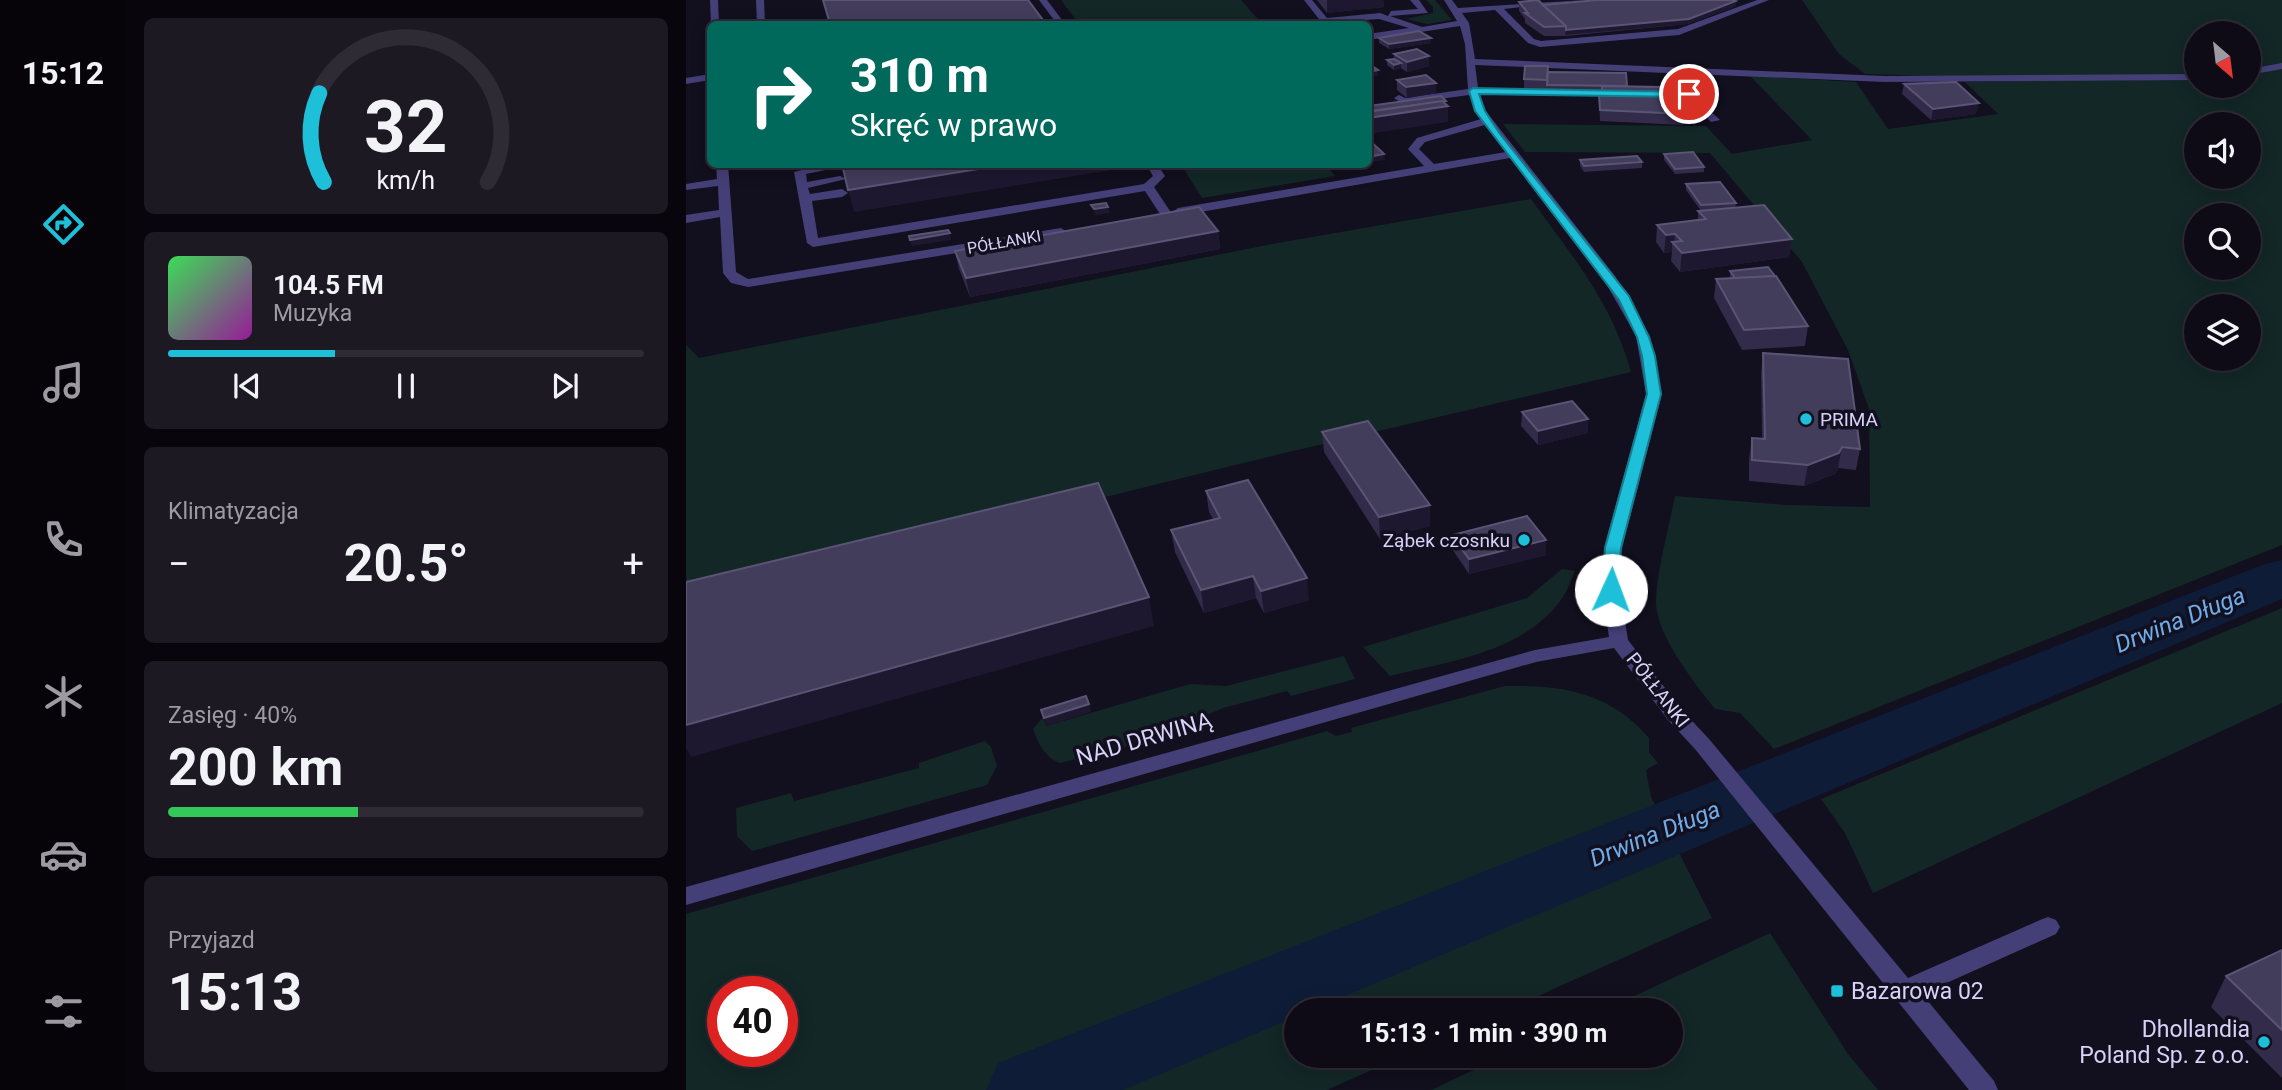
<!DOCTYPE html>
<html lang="pl">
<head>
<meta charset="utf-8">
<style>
  body { margin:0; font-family:Roboto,sans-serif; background:#1c1923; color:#f1f3f6; height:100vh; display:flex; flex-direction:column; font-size:26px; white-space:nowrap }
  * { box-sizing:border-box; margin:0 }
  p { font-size:23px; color:#9b9ba1 }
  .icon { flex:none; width:38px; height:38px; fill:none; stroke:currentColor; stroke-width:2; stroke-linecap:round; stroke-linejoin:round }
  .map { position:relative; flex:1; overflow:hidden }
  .drawer { display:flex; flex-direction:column; gap:18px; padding:18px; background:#08060c; width:560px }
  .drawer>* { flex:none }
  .guide { position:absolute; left:21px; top:21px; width:665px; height:147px; border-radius:10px; box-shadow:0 4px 18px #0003,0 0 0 2px #2e2b35; background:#00695c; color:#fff; overflow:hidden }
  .needle { width:46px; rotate:152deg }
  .controls { position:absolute; left:1498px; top:21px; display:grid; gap:14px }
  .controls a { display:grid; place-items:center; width:77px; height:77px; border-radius:50%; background:#0e0b16; box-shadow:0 4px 18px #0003,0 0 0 2px #2e2b35; font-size:35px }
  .speed { position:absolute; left:21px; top:976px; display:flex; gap:14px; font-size:35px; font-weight:700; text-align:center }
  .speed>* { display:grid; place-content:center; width:91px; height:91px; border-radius:50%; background:#0e0b16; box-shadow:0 4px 18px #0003,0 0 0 2px #2e2b35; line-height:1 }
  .speed .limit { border:10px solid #d22; background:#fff; color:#111 }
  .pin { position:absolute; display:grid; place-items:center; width:60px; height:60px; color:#fff; margin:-30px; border:4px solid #fff; border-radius:50%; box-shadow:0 2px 7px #0007 }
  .me { position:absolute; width:77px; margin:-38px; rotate:2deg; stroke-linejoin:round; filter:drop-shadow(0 0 5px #0008) }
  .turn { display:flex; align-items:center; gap:24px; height:147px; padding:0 28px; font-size:32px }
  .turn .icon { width:91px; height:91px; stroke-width:2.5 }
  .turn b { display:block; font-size:49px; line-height:60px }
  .big { font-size:52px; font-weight:700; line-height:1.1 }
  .drawer .widget { flex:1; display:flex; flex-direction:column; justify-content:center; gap:10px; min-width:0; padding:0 24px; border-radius:10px; background:#1c1923 }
  .drawer .dial { align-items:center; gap:0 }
  .dial svg { height:182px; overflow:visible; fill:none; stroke:#2e2b35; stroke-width:7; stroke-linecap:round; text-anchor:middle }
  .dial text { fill:#f1f3f6; stroke:none }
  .song { display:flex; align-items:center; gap:21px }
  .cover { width:84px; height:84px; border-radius:10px; background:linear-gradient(135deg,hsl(130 70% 55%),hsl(300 70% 35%)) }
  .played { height:7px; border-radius:4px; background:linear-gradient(90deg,#1ec0d9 35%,#2e2b35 35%) }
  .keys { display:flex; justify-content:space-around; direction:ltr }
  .heat { display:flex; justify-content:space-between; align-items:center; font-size:38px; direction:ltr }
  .charge { height:10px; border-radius:5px; background:linear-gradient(90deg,#34c759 40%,#2e2b35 0) }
  .trip { position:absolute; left:598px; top:998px; width:399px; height:70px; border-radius:35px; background:#0e0b16; box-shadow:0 4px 18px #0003,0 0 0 2px #2e2b35; font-weight:700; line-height:70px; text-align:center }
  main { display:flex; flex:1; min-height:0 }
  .tabs { display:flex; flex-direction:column; width:126px; justify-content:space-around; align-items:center; background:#060409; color:#9b9ba1 }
  .tabs .icon { width:49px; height:49px }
  .tabs .active { color:#1ec0d9 }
  .tabs b { font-size:32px; color:#f1f3f6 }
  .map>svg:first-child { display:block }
  .green { fill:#132727; fill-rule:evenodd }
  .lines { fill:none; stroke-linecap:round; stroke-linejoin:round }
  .river { fill:#0f1c37; fill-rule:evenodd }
  .minor { fill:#444077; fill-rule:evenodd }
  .wall { fill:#322b49 }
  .shaded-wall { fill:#1d1830 }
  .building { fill:#433d5c; stroke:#5b5475; stroke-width:2 }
  .route { fill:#1ec0d9; stroke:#147d8d; stroke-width:2 }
  .poi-dot { fill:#1ec0d9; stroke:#120f1e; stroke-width:2.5 }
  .labels { text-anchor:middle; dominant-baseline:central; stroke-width:7; stroke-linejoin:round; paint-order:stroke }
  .far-street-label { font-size:16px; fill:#d8d2f9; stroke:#120f1e }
  .poi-label { font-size:19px; fill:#d8d2f9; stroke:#120f1e; text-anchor:start }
  .street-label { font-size:19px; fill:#d8d2f9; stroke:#120f1e }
  .near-street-label { font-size:23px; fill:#d8d2f9; stroke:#120f1e }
  .near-poi-label { font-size:23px; fill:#d8d2f9; stroke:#120f1e; text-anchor:start }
  .near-water-label { font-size:24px; font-style:italic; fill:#6eadeb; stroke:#120f1e }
</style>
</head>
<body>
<main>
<nav class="tabs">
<b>15:12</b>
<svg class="icon active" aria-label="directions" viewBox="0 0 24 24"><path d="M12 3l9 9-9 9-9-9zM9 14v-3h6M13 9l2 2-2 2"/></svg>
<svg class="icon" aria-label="music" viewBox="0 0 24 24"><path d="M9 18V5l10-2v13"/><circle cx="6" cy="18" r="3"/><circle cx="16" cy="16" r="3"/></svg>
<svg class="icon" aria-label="phone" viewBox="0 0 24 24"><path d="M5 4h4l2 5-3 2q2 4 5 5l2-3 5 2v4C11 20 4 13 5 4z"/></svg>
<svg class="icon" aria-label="climate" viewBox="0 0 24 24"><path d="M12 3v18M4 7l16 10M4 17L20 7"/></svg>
<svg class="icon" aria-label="car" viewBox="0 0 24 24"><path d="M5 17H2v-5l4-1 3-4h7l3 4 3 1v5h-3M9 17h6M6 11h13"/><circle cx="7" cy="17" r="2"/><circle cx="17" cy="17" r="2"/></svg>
<svg class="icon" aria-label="filters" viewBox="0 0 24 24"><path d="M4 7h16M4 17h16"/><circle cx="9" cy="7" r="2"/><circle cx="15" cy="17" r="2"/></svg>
</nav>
<section class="drawer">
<div class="widget dial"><svg viewBox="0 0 100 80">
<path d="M14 69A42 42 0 1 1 86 69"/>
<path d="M14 69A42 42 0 0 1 12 30" stroke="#1ec0d9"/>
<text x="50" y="56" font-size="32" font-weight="700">32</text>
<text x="50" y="72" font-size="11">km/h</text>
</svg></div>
<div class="widget">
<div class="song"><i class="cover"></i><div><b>104.5 FM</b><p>Muzyka</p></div></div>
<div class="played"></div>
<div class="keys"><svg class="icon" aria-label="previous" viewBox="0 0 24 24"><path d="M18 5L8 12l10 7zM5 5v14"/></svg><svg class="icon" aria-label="pause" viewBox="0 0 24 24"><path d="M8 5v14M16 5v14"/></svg><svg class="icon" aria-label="next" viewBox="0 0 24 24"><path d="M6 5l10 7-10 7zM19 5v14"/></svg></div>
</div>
<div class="widget"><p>Klimatyzacja</p>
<div class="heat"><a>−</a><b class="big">20.5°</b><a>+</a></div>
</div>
<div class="widget"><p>Zasięg · 40%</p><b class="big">200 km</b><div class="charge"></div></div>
<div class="widget"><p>Przyjazd</p><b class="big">15:13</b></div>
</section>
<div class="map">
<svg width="1596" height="1090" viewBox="0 0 1596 1090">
  <rect width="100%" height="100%" fill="#120f1e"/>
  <g class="green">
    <polygon points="375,0 555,0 576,24 393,24"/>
    <polygon points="740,0 749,0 766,20 741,24 720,19 747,13 747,7"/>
    <path d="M1116,0h480v545l-508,204 -34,-36 -25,-4c-20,-25 -59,-74 -59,-107 1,-33 13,-74 19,-106l111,9 84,2 -1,-98 -21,-59 -46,-88 -92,-109 -185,-1 -22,-28 203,2 26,28 80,-14 -62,-64 106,6 32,47 110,-15 -33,-32 109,-2 -209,-6 -26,-20zM1510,33h53v53h-53zM1510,124h53v53h-53zM1510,215h53v53h-53zM1510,306h53v53h-53z"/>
    <polygon points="505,164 640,165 649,176 516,198 496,166"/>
    <path d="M845,199c41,57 81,103 100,173l-355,83 -590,145v-255l13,13 573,-114z"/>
    <path d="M876,569l13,2c-4,9 -8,21 -14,29 -39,53 -112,61 -171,76l-27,-29 164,-49z"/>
    <polygon points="1596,608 1596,703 1187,893 1159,833 1135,799"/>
    <path d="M658,656l11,23 -64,17 -4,-5 -64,17 -79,34 -84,21c-16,-6 -21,-19 -27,-34l10,-12 3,9 144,-42 36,2z"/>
    <path d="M819,686c58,-1 104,6 144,52v14l9,11 -12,7 5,27 61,121 -205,92h-210v45h108l-78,35h-641v-176l641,-183 9,5 16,-4 -1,-4zM37,992h59v60h-59z"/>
    <polygon points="299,741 305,747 311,766 301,785 66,851 51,836 50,808 105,793 108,801 233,768 233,763"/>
    <polygon points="1084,933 1162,1054 1192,1090 745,1090 820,1055 985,1055 985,1010 918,1010"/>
  </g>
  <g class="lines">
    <polygon class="river" points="1596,560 1596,599 626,1010 611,1010 611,1016 437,1090 300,1090 312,1063 1576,565"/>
    <g class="minor">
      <polygon points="24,0 32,0 33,24 25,24"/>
      <polygon points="70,0 78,0 79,24 71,24"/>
      <polygon points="353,0 361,0 379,24 371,24"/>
      <path d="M618,0h8l15,18 53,-5 8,3 3,-5 27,-2 -8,-9h9l9,13 -38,3 32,11 35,-6 -13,-21h8l6,8 127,-8 -81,9 30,30 7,2 137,-12 79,-29h12l-90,35 -139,12 -12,-4 -33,-33 -33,3 7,10 6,36 410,17 311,-2v6l-311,2 -410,-17 3,23 201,3 -4,-5 5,-3 40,37 -9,2 -25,-25 -207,-3 6,16 130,166 35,60 12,58 -40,154 -2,42 8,50 54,70 27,29 199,239 132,-58 8,-3 8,3 4,7 -4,7 -134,60 72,87 4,9h-29l-274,-341 -27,-29 -54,-72 -78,14 -850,243v-18l849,-237 74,-13 -7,-47 2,-42 42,-154 -10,-58 -32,-56 -94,-122 -332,58 -6,-4 6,-4 246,-42 -16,-17 9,-11 64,-19 -12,-24 -66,9 -9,-6 5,-3 6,3 63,-9 -3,-45 -5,-18 -92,14v-6l41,-6 -30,-9 -57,4zM799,125l21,27 -72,12 -15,-15 6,-7z"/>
      <polygon points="1596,63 1596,69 1563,75 1563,69"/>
      <polygon points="24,74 24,80 0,84 0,78"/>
      <polygon points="30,164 42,164 50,272 62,279 375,228 381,232 375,236 62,287 45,283 37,273 34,217 0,223 0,215 33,210 32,186 0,190 0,184 31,179"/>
      <polygon points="141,164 159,166 120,174 121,182 154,176 160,179 122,188 124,194 156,189 162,193 156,197 126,201 132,238 458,184 467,176 460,164 471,164 479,176 468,187 486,214 476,217 459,191 127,247 121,243 108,172"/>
    </g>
  </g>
  <g class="wall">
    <polygon points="631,0 697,0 698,7 641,13"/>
    <polygon points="833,2 857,5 1050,6 1002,24 880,36 858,36 839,23 839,19 833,11"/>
    <polygon points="693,38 745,43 703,49 693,43"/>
    <polygon points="708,54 743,56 743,66 721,72 715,68 708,70 701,65 701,60 708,59"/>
    <polygon points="862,72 941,86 998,114 997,125 914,121 913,95 916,95 916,91 838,90 838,79"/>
    <polygon points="711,80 750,93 721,98 711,90"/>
    <polygon points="1218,84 1290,114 1245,120 1216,94"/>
    <polygon points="978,154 1018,167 1018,172 989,174 978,160"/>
    <polygon points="894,160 956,162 956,168 898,172 894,166"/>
    <polygon points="1000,184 1050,203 1049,208 1106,239 1103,257 994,272 985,261 986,252 978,253 970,242 971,225 1012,220 1012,211 1015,211 1000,190"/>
    <polygon points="532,231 534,249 284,297 273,269 269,251"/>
    <polygon points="1044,271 1122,326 1119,346 1056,350 1028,298 1030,279 1044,278"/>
    <polygon points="1077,353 1174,449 1170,470 1152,468 1149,474 1118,486 1063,481 1063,459 1066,438 1076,439 1075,373"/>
    <polygon points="836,412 902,433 852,445 835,426"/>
    <polygon points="636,432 744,505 744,526 694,539 638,452"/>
    <polygon points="520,491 623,600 578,613 570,598 518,613 489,552 485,530 527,519 523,512"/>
    <polygon points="766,535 860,555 783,574 766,549"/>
    <polygon points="1596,950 1596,1078 1525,1007 1540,976"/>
  </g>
  <g class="shaded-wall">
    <polygon points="641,0 697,0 698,7 641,13"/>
    <polygon points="1050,1 1050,6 1002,24 879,35 880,31"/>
    <polygon points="745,38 745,43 703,49 703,44"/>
    <polygon points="743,56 743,66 721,72 721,62"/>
    <polygon points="715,63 715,68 708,70 708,65"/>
    <polygon points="692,70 692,76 682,77 682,72"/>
    <polygon points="750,83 750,93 721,98 720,87"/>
    <polygon points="1293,103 1290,114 1245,120 1247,109"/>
    <polygon points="762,106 762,122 682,134 682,118"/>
    <polygon points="698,154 699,160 682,162 682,157"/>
    <polygon points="323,164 444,164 444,167 168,212 162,190"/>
    <polygon points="422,207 424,213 409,215 408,209"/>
    <polygon points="532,231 534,249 284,297 280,278"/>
    <polygon points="264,233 265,240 226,246 224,240"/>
    <polygon points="989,234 988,245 986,242 986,252 978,253 980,235"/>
    <polygon points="1106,239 1103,257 994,272 996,253"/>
    <polygon points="902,419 902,433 852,445 852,431"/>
    <polygon points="1156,447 1152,468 1149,474 1118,486 1122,465"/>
    <polygon points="744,505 744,526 694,539 693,517"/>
    <polygon points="860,540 860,555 783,574 783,559"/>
    <polygon points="567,576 570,598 518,613 515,590"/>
    <polygon points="621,578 623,600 578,613 575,591"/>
    <polygon points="463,597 468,626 5,757 0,748 0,710"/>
    <polygon points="403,704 405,712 360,726 358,718"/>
  </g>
  <g class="building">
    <polygon points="137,0 342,0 360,24 144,24"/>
    <polygon points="852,0 880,26 858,27 839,13 842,13 833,2"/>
    <polygon points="911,0 1048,0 1050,1 1003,19 880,30 880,26 857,5"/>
    <polygon points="733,31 745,38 703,44 693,38"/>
    <polygon points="731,49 743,56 721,62 708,54"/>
    <polygon points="708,59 715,63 708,65 701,60"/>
    <polygon points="682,63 692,70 682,72"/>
    <polygon points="839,66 862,66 861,80 838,79"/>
    <polygon points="862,72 940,73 941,86 861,85"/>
    <polygon points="740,75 750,83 720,87 711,80"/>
    <polygon points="1270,82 1293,103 1247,109 1218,84"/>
    <polygon points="916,86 977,87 998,114 914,110 913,95 916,95"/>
    <polygon points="755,96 760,101 684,111 682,110 682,106"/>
    <polygon points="756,101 762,106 682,118 682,112"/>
    <polygon points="682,139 698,154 682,157"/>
    <polygon points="1007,152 1018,167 989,169 978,154"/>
    <polygon points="951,156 956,162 898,166 894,160"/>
    <polygon points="156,164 323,164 162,190"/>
    <polygon points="1034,182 1050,203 1015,205 1000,184"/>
    <polygon points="420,203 422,207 408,209 405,205"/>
    <polygon points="1078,205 1106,239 996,253 986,242 996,241 989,234 980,235 971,225 1020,219 1012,211"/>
    <polygon points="513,207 532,231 280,278 269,251"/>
    <polygon points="262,230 264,233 224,240 223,236"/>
    <polygon points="1082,267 1089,276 1049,278 1044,271"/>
    <polygon points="1090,276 1122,326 1058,330 1030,279"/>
    <polygon points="1077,353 1162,359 1174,449 1156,447 1153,453 1122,465 1066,460 1066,438 1079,439"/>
    <polygon points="886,401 902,419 852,431 836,412"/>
    <polygon points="682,421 744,505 693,517 636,432"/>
    <polygon points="562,480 621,578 575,591 567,576 515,590 485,530 534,518 520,491"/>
    <polygon points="412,483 463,597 0,725 0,582"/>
    <polygon points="841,516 860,540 783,559 766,535"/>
    <polygon points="400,696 403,704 358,718 355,710"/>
    <polygon points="1596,950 1596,1030 1540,976"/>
  </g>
  <polygon class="route" points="787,88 1003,92 1007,94 1003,97 793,94 799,111 814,134 943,296 963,337 969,356 975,394 935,548 931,593 925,595 917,590 919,548 961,394 956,356 951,337 933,300 789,111 783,91"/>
  <g class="poi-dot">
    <circle cx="1120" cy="419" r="7"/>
    <circle cx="838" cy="540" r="7"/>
    <rect x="1144" y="984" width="14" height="14" rx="3.5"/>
    <circle cx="1578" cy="1042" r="7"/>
  </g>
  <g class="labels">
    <g class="far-street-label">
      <text transform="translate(318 242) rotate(-10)">PÓŁŁANKI</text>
    </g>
    <g class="poi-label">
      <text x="1134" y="419">PRIMA</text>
      <text x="824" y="540" text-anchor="end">Ząbek czosnku</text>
    </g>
    <g class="street-label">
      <text transform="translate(972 690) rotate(52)">PÓŁŁANKI</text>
    </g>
    <g class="near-street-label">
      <text transform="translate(458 739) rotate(-16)">NAD DRWINĄ</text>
    </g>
    <g class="near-poi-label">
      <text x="1165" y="991">Bazarowa 02</text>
      <text x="1564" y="1029" text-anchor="end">Dhollandia<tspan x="1564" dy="26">Poland Sp. z o.o.</tspan></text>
    </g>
    <g class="near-water-label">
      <text transform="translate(1494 620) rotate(-22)">Drwina Długa</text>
      <text transform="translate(969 834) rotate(-22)">Drwina Długa</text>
    </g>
  </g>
</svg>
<div class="controls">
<a><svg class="needle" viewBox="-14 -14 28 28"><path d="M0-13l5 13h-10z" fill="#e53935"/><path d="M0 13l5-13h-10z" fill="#9b9ba1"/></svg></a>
<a><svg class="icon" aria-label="sound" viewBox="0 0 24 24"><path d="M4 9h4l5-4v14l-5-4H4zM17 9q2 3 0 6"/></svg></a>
<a><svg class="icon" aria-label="search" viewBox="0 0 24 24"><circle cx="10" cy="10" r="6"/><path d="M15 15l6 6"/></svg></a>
<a><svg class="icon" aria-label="layers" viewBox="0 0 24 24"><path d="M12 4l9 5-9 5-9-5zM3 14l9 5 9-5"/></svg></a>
</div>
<div class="speed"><div class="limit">40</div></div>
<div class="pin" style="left:1003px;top:94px;background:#d93025"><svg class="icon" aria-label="arrive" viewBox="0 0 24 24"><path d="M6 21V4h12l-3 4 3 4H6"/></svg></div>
<svg class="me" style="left:925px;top:590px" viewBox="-20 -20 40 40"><circle r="19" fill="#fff"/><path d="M0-13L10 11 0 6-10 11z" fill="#1ec0d9"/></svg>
<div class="trip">15:13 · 1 min · 390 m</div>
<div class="guide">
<div class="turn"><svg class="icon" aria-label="right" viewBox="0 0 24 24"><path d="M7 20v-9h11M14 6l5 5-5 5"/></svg><div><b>310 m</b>Skręć w prawo</div></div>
</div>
</div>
</main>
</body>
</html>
